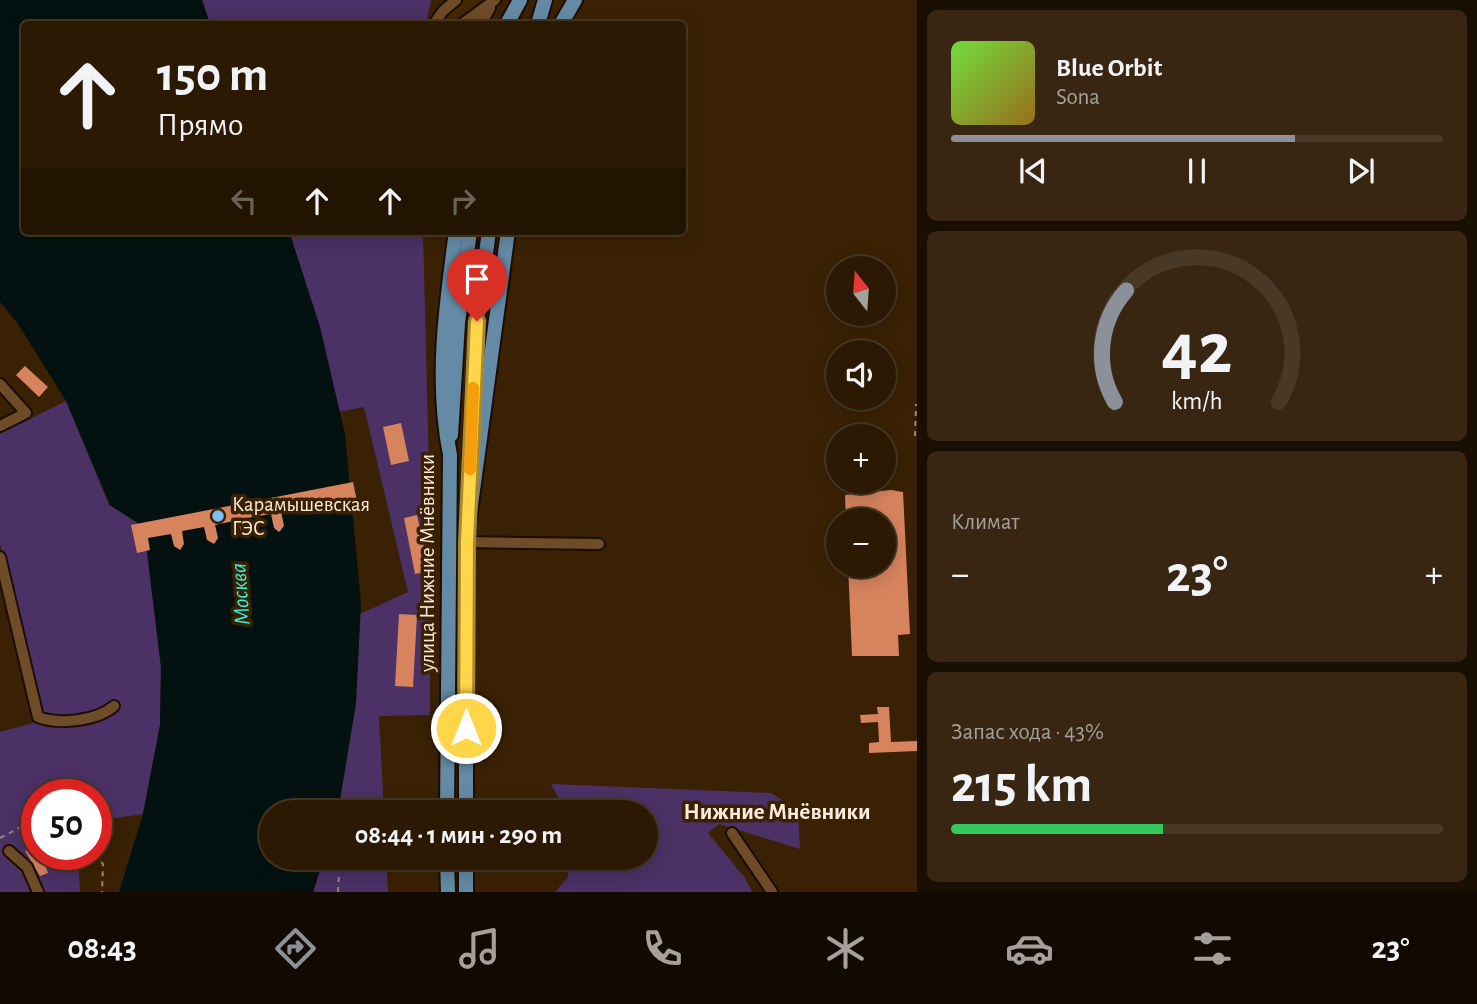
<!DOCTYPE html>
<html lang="ru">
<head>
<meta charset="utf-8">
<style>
  body { margin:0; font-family:"Alegreya Sans",sans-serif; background:#382612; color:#f1f3f6; height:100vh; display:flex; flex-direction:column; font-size:26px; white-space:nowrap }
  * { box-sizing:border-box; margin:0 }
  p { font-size:23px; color:#a6a09a }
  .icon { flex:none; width:38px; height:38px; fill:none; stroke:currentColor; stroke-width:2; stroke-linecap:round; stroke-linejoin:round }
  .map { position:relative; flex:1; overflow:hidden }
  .drawer { display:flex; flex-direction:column; gap:10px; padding:10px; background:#180e02; width:560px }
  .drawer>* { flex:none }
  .top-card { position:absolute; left:21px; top:21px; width:665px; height:214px; border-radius:7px; box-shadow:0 4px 18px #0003,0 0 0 2px #483825; background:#2c1903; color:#f1f3f6; overflow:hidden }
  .needle { width:46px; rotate:343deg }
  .controls { position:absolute; left:826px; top:256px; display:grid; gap:14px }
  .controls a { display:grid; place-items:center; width:70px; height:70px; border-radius:50%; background:#2c1903; box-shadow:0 4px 18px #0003,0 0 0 2px #483825; font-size:35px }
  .speed { position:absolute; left:21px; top:779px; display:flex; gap:14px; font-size:35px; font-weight:700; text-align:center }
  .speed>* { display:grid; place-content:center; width:91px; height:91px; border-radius:50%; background:#2c1903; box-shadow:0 4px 18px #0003,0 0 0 2px #483825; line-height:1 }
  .speed .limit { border:10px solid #d22; background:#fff; color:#111 }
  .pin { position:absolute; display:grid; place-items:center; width:60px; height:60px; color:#fff; margin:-72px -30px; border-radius:50% 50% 50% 0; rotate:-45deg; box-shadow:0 0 7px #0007 }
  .pin .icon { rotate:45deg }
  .me { position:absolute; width:77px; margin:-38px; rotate:0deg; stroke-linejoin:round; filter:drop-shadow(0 0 5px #0008) }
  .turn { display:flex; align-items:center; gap:24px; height:147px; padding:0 21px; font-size:32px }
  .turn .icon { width:91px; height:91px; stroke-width:2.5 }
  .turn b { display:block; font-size:49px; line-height:60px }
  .lanes { display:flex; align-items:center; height:66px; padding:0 21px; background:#0003; justify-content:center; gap:35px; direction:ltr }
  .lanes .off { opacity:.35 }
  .big { font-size:52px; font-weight:700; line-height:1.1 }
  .drawer .tile { flex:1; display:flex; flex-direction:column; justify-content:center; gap:10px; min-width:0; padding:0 24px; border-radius:10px; background:#382612 }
  .drawer .dial { align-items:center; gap:0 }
  .dial svg { height:182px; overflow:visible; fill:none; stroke:#483825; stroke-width:7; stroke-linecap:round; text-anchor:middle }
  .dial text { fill:#f1f3f6; stroke:none }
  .song { display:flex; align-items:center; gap:21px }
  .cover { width:84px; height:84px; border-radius:10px; background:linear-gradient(135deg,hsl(100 70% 55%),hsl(40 70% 35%)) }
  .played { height:7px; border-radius:4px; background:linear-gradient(90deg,#8c9099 70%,#483825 70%) }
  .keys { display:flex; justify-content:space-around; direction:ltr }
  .heat { display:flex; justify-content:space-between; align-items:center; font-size:38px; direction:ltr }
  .charge { height:10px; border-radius:5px; background:linear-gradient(90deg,#34c759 43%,#483825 0) }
  .trip { position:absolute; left:259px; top:800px; width:399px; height:70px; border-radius:35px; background:#2c1903; box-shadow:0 4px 18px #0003,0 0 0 2px #483825; font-weight:700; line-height:70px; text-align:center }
  .tabs { display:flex; height:112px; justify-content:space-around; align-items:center; background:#120a01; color:#a6a09a }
  .tabs .icon { width:49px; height:49px }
  .tabs .current { color:#8c9099 }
  .tabs b { font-size:32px; color:#f1f3f6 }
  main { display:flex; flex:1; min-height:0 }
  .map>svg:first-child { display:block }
  .built { fill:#442704 }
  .green { fill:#4b3165 }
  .water { fill:#031210 }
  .building { fill:#d7845e }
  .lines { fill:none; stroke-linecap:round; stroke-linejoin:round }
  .minor-casing { stroke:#1d0c00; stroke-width:14 }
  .major-casing { stroke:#1d0c00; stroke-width:18 }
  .path { stroke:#9c8770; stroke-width:2; stroke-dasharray:5 5; stroke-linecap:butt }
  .minor { stroke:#6f4c28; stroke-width:10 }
  .major { stroke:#648aa5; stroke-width:14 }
  .route-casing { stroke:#a68a30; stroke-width:18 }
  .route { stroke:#ffd54a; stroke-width:12 }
  .slow { stroke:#f59e0b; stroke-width:12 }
  .poi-dot { fill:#7abff8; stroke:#3a2104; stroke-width:2.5 }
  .labels { text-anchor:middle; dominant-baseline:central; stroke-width:7; stroke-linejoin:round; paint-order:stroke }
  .poi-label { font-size:21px; fill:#fcebdb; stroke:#3a2104; text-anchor:start }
  .street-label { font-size:21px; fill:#fcebdb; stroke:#3a2104 }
  .water-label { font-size:23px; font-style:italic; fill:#35f5e3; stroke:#3a2104 }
  .neighbourhood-label { font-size:23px; font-weight:bold; fill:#fcebdb; stroke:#3a2104 }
</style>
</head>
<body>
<main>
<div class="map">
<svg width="917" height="892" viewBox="0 0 917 892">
  <rect width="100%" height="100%" fill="#3a2104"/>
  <polygon class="built" points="451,0 502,0 491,24 431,24"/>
  <g class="green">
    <polygon points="202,0 431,0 426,24 210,24"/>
    <polygon points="289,231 423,231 430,509 430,715 379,716 384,812 338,812 356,703 360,614 408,592 364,407 339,412 320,327"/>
    <polygon points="66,401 109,505 144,527 161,667 160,725 143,814 96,821 96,794 37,794 37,854 78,854 80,892 0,892 0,732 33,723 32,712 37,710 0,543 0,434"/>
    <polygon points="551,784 771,793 798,810 800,849 719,824 708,833 745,878 752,892 555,892 568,877 568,858 646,858 646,812 566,812"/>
    <polygon points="321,858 386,858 388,892 313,892 321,867"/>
  </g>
  <polygon class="water" points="0,0 202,0 210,24 24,24 24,231 289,231 320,327 345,434 361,603 356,703 338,812 271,812 271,858 321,858 321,867 313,892 119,892 143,814 160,725 161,667 144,527 110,505 66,401 18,324 0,302"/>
  <g class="building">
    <polygon points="25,366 48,387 39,397 16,375"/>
    <polygon points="401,423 409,461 391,465 383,427"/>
    <polygon points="353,482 358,506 314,514 312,505 281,511 284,526 279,532 274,528 271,514 247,518 250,533 247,537 241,534 238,520 215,525 218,538 214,544 207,540 204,527 182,531 184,544 180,550 174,546 171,534 148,538 150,550 137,553 131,525"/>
    <polygon points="891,490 903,492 910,634 898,635 899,656 852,656 848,565 884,565 884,520 846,520 845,495"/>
    <polygon points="417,515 429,571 415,574 404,518"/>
    <polygon points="399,614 417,615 413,687 395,686"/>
    <polygon points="877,707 889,707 891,742 917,741 917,751 869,753 869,743 879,742 878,722 861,723 860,715 878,714"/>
    <polygon points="37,847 37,854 41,854 48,873 40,876 25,851"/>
  </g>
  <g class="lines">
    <g class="minor-casing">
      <g id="minor">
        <polyline points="434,24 443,11 456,0"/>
        <polyline points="462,24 495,0"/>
        <polyline points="481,24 490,8"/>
        <polyline points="0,384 26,413 0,426"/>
        <polyline points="466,542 599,544"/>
        <path d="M0,557l38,160c21,8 59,4 76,-11"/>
        <polyline points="560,812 560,808"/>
        <polyline points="732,833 772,892"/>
        <polyline points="9,851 27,867 38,892"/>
      </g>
    </g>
    <g class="major-casing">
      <g id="major">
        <polyline points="507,24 520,0"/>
        <polyline points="538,24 545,0"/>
        <polyline points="561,24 575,0"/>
        <polyline points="451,435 458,323 470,231"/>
        <polyline points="470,456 477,321 489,231"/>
        <path d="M447,812l3,-357c-15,-75 -4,-149 6,-224"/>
        <polyline points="466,812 466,542 508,231"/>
        <polyline points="447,858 448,892"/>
        <polyline points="466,858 466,892"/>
      </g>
    </g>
    <g class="path">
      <polyline points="915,436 916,404"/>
      <polyline points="344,812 345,807"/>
      <polyline points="0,838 23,826 37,824"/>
      <polyline points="95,854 103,864 102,892"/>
      <polyline points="338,892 340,858"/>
    </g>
    <use href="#minor" class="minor"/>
    <use href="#major" class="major"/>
  </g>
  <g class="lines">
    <g class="route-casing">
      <polyline id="route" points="466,728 467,542 477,321"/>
    </g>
    <use href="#route" class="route"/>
    <polyline class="slow" points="470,469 473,388"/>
  </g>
  <circle class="poi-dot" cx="218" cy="516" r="7"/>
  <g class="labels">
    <g class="poi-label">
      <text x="232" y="504">Карамышевская<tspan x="232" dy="24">ГЭС</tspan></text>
    </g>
    <g class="street-label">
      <text transform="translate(427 563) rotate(-90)">улица Нижние Мнёвники</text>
    </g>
    <g class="water-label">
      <text transform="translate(241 594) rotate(-94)">Москва</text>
    </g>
    <g class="neighbourhood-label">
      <text x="777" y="812">Нижние Мнёвники</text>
    </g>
  </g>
</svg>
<div class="controls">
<a><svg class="needle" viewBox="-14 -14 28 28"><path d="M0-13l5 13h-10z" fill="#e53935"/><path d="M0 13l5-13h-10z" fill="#a6a09a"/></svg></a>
<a><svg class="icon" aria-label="sound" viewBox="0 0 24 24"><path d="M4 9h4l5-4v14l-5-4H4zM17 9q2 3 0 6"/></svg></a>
<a>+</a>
<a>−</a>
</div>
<div class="speed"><div class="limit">50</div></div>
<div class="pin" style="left:477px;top:321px;background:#d93025"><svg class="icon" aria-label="arrive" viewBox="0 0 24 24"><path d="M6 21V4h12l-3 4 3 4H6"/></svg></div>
<svg class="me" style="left:466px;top:728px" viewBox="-20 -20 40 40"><circle r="17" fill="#ffd54a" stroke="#fff" stroke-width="3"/><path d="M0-11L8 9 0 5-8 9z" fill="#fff"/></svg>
<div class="trip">08:44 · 1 мин · 290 m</div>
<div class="top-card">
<div class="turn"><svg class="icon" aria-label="ahead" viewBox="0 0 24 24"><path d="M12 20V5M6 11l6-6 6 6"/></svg><div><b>150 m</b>Прямо</div></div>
<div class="lanes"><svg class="icon off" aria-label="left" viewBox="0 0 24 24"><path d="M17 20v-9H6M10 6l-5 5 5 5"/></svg><svg class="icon" aria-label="ahead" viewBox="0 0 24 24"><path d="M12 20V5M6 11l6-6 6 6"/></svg><svg class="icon" aria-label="ahead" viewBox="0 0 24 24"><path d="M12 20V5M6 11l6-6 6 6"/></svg><svg class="icon off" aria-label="right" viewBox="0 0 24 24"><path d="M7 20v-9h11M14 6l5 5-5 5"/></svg></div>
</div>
</div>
<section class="drawer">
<div class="tile">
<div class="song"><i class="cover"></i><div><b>Blue Orbit</b><p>Sona</p></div></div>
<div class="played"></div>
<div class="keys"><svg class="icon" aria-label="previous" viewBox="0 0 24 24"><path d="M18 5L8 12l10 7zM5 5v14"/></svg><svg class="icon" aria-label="pause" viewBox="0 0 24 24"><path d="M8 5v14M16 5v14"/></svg><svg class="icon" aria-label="next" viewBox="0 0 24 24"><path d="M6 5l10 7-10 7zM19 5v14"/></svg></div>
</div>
<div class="tile dial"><svg viewBox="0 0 100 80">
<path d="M14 69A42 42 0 1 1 86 69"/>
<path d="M14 69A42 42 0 0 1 19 20" stroke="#8c9099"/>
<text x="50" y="56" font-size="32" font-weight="700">42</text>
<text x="50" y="72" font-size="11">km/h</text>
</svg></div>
<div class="tile"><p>Климат</p>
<div class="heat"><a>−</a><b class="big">23°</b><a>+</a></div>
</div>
<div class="tile"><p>Запас хода · 43%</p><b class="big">215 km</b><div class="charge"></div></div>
</section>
</main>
<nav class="tabs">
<b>08:43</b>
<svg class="icon current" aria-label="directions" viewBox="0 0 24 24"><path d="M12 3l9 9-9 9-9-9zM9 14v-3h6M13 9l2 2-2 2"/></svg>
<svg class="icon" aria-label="music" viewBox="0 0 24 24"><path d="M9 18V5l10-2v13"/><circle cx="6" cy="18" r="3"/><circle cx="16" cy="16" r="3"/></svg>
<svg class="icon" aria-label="phone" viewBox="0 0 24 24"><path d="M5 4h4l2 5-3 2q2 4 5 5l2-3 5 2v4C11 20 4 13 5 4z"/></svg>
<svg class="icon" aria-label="climate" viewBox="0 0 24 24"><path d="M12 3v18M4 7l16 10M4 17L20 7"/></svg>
<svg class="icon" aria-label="car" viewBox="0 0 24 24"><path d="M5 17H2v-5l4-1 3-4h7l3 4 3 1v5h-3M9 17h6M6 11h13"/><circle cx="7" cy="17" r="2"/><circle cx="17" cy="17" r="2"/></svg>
<svg class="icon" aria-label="filters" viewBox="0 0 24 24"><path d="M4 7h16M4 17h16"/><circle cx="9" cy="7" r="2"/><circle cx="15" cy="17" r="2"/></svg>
<b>23°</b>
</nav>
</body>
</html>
